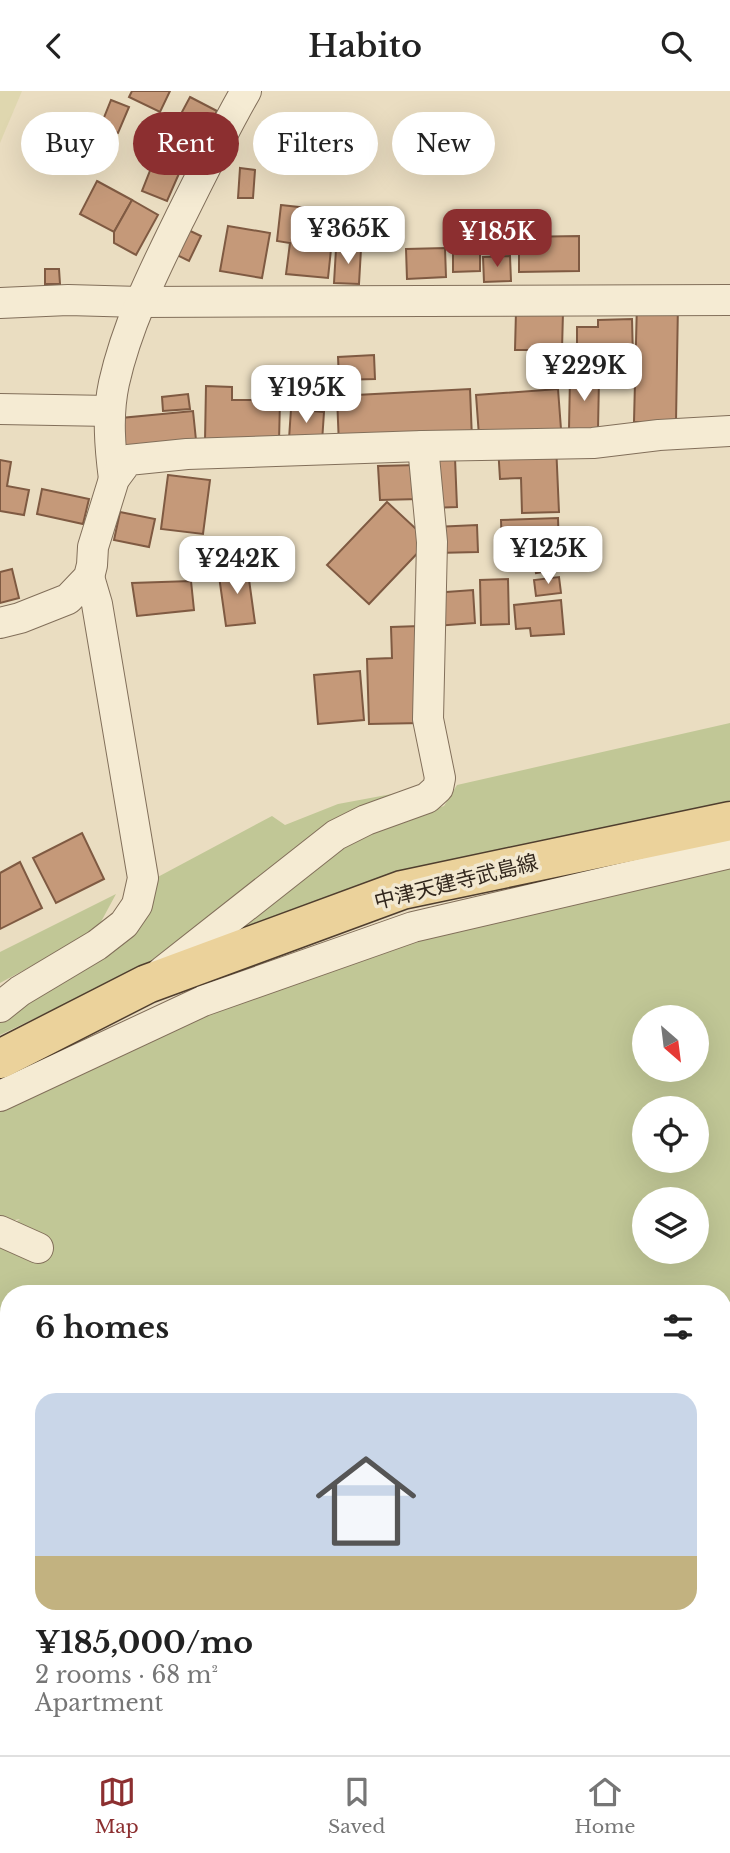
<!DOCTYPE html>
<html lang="en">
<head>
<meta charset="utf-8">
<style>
	body { margin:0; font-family:"Libre Baskerville","Noto Sans JP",serif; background:#f2f2f2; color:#222; height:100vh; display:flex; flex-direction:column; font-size:26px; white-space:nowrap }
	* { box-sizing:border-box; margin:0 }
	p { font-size:23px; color:#767676 }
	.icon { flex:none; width:38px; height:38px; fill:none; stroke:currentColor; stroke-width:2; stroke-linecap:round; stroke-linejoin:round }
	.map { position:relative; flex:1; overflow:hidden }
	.panel { position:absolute; left:0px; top:1194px; width:732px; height:471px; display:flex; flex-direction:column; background:#fff; border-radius:28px 28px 0 0; box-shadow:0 7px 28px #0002 }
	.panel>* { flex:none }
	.top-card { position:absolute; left:21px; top:21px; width:690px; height:63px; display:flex; gap:14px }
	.needle { width:46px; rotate:152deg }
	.buttons { position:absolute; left:632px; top:914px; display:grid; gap:14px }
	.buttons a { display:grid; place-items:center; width:77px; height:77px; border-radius:50%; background:#fff; box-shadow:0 7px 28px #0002; font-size:35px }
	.price { position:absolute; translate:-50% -60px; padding:0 16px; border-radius:14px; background:#fff; color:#222; font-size:23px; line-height:46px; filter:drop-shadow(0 2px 4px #0008) }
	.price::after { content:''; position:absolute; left:50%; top:42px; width:21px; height:16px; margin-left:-10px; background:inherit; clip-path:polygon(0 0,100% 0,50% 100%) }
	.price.selected { background:#8c2f30; color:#fff }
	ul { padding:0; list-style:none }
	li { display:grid; align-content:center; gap:14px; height:371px; padding:0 35px }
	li+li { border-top:2px solid #e0e0e0 }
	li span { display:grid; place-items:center; height:217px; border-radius:21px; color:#555 }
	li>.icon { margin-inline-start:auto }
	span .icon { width:126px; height:126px; fill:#fffc; stroke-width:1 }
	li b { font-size:30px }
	h2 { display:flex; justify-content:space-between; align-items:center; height:84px; padding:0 35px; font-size:30px }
	.tag { padding:0 24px; border-radius:32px; background:#fff; box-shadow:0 7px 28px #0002; font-size:24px; line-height:63px }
	.tag.selected { background:#8c2f30; color:#fff }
	header { display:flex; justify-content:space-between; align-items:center; height:91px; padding:0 35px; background:#fff; font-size:32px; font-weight:600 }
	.menu { display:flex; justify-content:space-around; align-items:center; height:98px; border-top:2px solid #e0e0e0; background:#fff; font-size:19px; color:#767676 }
	.menu a { display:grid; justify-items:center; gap:4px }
	.menu .selected { color:#8c2f30 }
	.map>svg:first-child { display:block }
</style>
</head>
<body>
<header><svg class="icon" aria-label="back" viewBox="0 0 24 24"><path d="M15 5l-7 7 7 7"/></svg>Habito<svg class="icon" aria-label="search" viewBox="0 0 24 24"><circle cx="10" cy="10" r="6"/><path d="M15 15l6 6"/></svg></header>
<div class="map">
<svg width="730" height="1664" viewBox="0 0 730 1664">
	<rect width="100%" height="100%" fill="#eaddc1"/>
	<path fill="#dfd7af" d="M0 0H22L0 52Z"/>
	<g fill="#c1c796" fill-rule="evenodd">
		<path d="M730 632V709L728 710 390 786 224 843 344 747 444 715 457 694Z"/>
		<path d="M408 700 163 866 0 944V929L122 852 151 819 154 788 272 725 285 734 338 713Z"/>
		<path d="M730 773V1227L723 1229V1202H9V1506L0 1510V1141L20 1128 0 1132V1012L208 915 416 840ZM644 926H696V978H644ZM644 1017H696V1069H644ZM644 1108H696V1160H644Z"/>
		<path d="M116 803 96 840 0 892V861Z"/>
	</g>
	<path fill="#a3bcb5" stroke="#6b8982" stroke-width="2" d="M730 1251V1664H0V1520L9 1517V1656H723V1254Z"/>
	<g fill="#c59979" stroke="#7f5a42" stroke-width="2">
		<path d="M132 0H170L160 21 129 6Z"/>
		<path d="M190 6 217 20 201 48 175 34Z"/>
		<path d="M111 9 129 16 118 42 101 34Z"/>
		<path d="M155 67 181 78 167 110 142 100Z"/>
		<path d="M240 77 255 79 253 107H238Z"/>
		<path d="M97 90 132 109 114 141 80 123Z"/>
		<path d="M132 109 158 124 136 164 114 152V141Z"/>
		<path d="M281 114 335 120 328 187 286 183 290 152 277 150Z"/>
		<path d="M228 135 270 142 262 187 220 180Z"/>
		<path d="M184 137 201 145 189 170 171 161Z"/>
		<path d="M579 145V180L519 181V146Z"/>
		<path d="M480 155V180L453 181V156Z"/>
		<path d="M445 157 446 186 407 188 406 158Z"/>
		<path d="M336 158H361L359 193 334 192Z"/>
		<path d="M510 165 511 190 484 191 483 166Z"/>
		<path d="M45 178H59L60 193H45Z"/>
		<path d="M637 211 678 212 676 331H634Z"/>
		<path d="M516 220 563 221 562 259H515Z"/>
		<path d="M632 228 633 268 577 269V236H598V229Z"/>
		<path d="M374 264 375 288 339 289 338 266Z"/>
		<path d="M570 286 599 287 598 339 569 338Z"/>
		<path d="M206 295 232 296V309H280L279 351 205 350Z"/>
		<path d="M470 298 472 348 339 355 337 305Z"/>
		<path d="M558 298 561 338 479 345 476 304Z"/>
		<path d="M188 303 190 318 163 320 162 306Z"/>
		<path d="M291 318 324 321 322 351 289 348Z"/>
		<path d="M193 320 196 349 124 357 121 327Z"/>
		<path d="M556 353 559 421 522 422 521 387 500 388 498 355Z"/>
		<path d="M455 367 457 416 431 417 429 368Z"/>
		<path d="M0 369 11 371 7 395 29 399 24 424 0 420Z"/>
		<path d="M418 374 419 408 380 409 378 375Z"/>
		<path d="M168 384 210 389 203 443 161 438Z"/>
		<path d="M42 398 89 408 83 433 37 423Z"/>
		<path d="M387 411 429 450 369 513 327 474Z"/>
		<path d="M120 421 155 428 149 456 114 449Z"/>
		<path d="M558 427 559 458 539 459V451L514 452 515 460H502L501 429Z"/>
		<path d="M477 434 478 461 436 462 434 436Z"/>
		<path d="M559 463 561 478 536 482 533 466Z"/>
		<path d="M247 474 255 532 226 535 218 478Z"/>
		<path d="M12 478 19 507 0 512V481Z"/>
		<path d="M559 486 561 502 536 505 534 489Z"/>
		<path d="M508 488 509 533 481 534 480 489Z"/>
		<path d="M191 490 194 519 137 525 132 492Z"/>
		<path d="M473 499 475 532 435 535 433 502Z"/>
		<path d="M561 509 564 543 531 545 530 537 516 538 514 514Z"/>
		<path d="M420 535 422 632 369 633 367 568 392 567 391 536Z"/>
		<path d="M360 580 364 629 318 633 314 584Z"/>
		<path d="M82 742 104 788 56 812 33 767Z"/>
		<path d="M20 771 42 817 0 838V782Z"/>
	</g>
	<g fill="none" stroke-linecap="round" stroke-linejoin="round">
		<defs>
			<g id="minor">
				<path d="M0 212 68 209 140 211 730 209"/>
				<path d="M0 318 110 320"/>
				<path d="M114 388C110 357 107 324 114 292 127 234 153 182 179 129 201 85 222 42 246 0"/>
				<path d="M0 532 20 527 68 508 89 486 92 474 93 456 114 388 128 369 187 363 423 355 593 352 659 344 730 340"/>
				<path d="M162 881 336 744 366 729 427 707 438 697 440 687 428 628 432 451 423 355"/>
				<path d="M0 916 20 900 97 854 124 833 137 814 143 787 97 513 89 486"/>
				<path d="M0 1005 203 910 413 836 730 762"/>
				<path d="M0 1140 38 1157"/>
			</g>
			<path id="major" d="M0 968 147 893 402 799 730 730"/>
		</defs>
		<use href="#minor" stroke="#826f5a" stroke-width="32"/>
		<use href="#major" stroke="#4f3e2e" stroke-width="41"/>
		<use href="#minor" stroke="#f5ebd3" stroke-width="30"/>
		<use href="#major" stroke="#ebd29b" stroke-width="38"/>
	</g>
	<g text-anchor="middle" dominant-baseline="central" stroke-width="7" stroke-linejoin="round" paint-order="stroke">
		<g font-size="21" fill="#32271d" stroke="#f2e8d0">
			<text transform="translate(456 791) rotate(-14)">中津天建寺武島線</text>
		</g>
	</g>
</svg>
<div class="buttons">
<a><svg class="needle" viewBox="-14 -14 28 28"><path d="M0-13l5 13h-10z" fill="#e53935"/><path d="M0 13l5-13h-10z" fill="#767676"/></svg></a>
<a><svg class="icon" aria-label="locate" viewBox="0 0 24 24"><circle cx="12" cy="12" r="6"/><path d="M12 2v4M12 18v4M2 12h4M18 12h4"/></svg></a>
<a><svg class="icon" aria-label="layers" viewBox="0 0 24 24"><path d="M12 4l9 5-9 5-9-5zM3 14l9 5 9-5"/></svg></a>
</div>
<b class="price" style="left:348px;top:175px">¥365K</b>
<b class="price selected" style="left:497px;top:178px">¥185K</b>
<b class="price" style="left:584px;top:312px">¥229K</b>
<b class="price" style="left:306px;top:334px">¥195K</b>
<b class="price" style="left:548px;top:495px">¥125K</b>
<b class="price" style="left:237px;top:505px">¥242K</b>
<div class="top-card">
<a class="tag">Buy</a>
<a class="tag selected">Rent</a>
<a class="tag">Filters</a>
<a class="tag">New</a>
</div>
<section class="panel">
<h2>6 homes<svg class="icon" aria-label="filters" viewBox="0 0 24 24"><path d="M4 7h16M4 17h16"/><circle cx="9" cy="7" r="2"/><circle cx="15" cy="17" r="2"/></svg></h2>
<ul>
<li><span style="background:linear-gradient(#c9d6e8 75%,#c2b280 0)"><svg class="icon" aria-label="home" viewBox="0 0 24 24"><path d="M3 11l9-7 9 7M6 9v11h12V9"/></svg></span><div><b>¥185,000/mo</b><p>2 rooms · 68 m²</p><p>Apartment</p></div></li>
</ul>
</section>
</div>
<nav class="menu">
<a class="selected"><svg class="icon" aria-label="map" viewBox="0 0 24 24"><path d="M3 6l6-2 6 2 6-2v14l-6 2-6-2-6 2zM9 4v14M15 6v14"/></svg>Map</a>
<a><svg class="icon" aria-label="saved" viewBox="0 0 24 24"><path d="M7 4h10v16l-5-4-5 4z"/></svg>Saved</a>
<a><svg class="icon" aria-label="home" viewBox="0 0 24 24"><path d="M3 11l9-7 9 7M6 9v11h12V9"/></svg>Home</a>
</nav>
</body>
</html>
